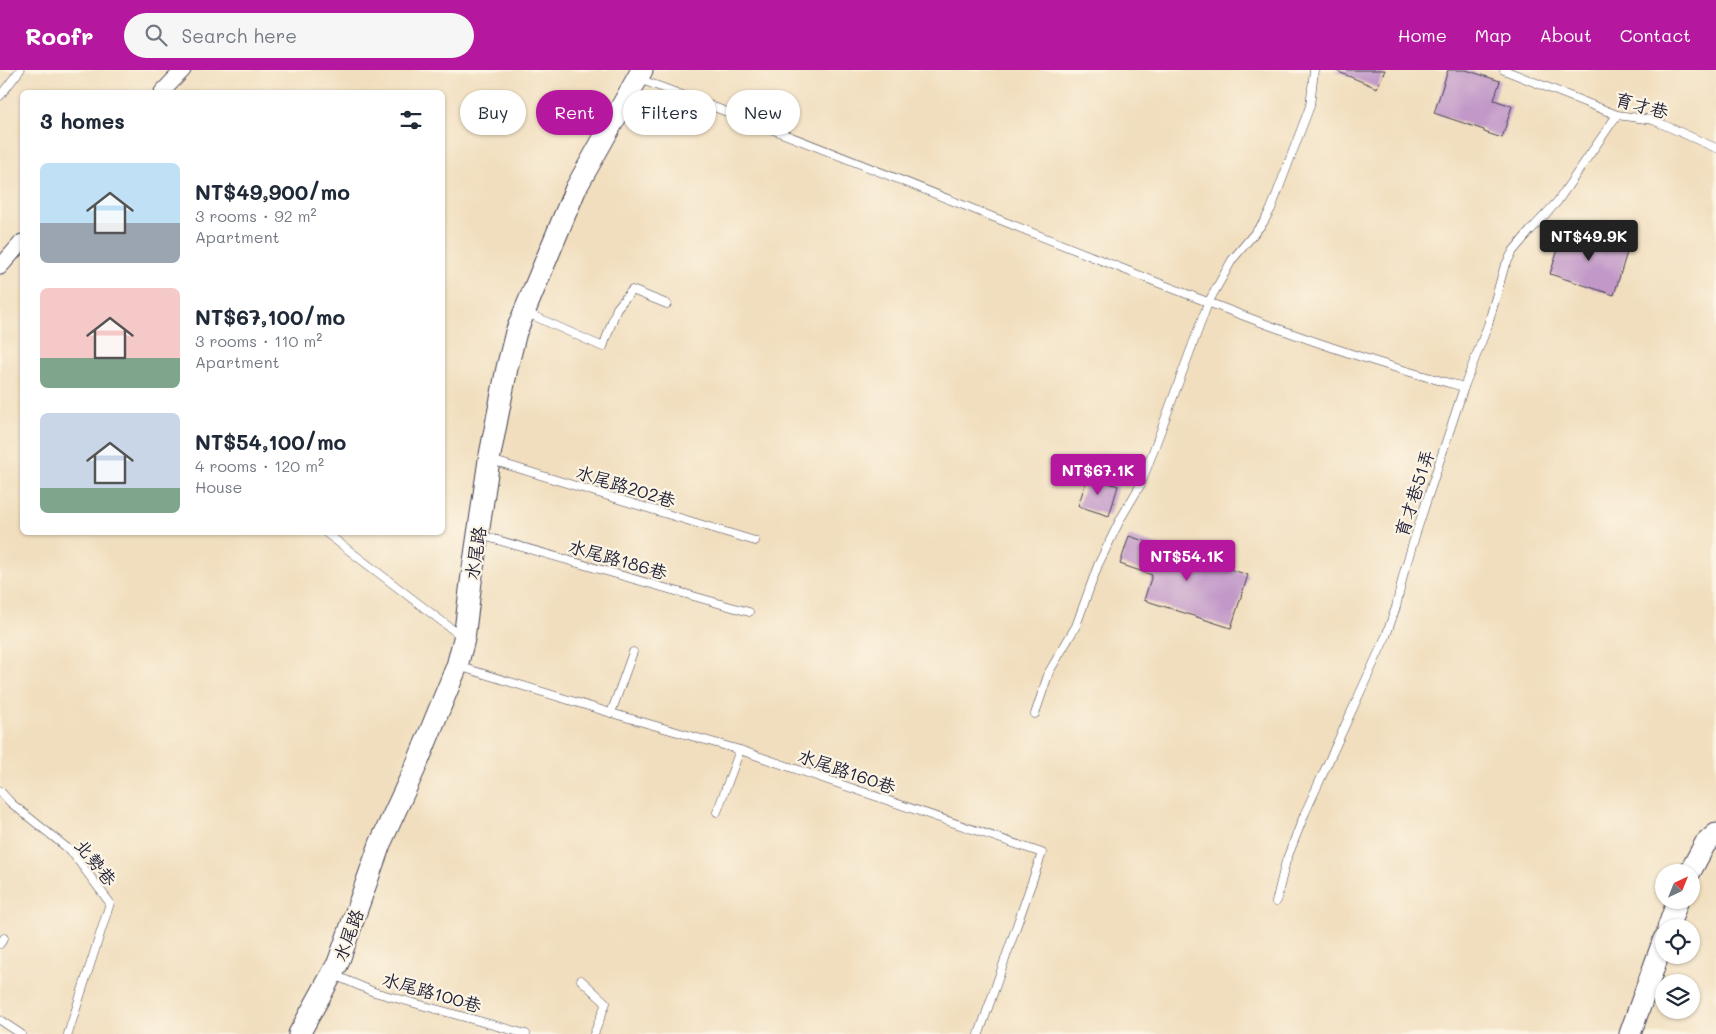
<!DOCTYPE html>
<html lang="en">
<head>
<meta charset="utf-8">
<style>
	body { margin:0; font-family:Mali,"LXGW WenKai TC",sans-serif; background:#f6f6f7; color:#1f2937; height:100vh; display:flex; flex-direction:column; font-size:19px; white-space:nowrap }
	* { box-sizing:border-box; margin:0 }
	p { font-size:16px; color:#747a83 }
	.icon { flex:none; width:28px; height:28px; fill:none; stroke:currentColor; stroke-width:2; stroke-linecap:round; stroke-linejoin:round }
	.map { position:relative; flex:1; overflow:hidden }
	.details { position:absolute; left:20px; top:20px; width:425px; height:445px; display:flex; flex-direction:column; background:#fff; border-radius:8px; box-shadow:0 1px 4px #0004 }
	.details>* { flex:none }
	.guide { position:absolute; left:460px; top:20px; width:475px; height:45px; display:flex; gap:10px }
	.needle { width:32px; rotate:43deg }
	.tools { position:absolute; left:1655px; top:794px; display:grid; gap:10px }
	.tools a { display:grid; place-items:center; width:45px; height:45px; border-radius:50%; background:#fff; box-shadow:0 1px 4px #0004; font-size:25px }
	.price { position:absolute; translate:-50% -42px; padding:0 11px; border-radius:5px; background:#b5179e; color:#fff; font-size:16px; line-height:32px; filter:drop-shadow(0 1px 2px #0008) }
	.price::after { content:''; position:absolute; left:50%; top:30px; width:15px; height:11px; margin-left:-8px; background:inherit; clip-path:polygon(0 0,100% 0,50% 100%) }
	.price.current { background:#222; color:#fff }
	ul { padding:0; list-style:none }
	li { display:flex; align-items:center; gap:15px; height:125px; padding:0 20px }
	li span { display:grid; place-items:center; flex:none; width:140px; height:100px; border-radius:8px; color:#555 }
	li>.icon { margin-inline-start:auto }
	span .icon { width:60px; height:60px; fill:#fffc; stroke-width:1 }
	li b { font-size:21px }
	h2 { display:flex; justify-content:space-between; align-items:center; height:60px; padding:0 20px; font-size:21px }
	.chip { padding:0 18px; border-radius:22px; background:#fff; box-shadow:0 1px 4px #0004; font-size:18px; line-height:45px }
	.chip.current { background:#b5179e; color:#fff }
	header { display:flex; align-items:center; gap:30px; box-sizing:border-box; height:70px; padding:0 25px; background:#b5179e; color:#fff }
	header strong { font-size:24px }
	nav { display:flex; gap:28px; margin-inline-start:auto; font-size:18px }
	.search { width:350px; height:45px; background:#f6f6f7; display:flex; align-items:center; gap:12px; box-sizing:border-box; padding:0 18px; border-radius:28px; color:#747a83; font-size:19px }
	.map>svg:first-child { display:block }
</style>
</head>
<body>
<header>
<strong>Roofr</strong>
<div class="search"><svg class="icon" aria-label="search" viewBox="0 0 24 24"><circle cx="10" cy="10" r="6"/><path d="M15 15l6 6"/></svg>Search here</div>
<nav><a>Home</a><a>Map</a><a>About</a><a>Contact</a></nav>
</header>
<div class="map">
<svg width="1716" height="964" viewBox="0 0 1716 964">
	<rect width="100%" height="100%" fill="#fcf5e5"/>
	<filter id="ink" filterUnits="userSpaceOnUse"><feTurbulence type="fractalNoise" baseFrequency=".02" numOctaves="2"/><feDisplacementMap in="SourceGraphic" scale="10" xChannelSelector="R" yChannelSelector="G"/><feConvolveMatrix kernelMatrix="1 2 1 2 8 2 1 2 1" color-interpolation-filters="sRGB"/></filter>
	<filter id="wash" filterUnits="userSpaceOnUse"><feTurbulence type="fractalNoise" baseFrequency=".0096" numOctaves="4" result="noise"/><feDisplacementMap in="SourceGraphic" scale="20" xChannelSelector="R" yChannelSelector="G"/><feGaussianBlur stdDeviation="1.12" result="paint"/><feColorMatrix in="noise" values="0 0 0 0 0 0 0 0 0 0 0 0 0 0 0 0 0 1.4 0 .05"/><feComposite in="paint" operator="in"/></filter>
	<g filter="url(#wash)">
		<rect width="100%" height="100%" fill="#f1debe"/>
		<g id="blocks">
			<g fill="#c198c8">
				<path d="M1334 0H1385L1377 18Z"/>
				<path d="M1448 0H1466L1500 11 1494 30 1512 36 1502 68 1484 62V60L1434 43Z"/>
				<path d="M1565 158 1628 179 1614 225 1550 204Z"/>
				<path d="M1088 406 1118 416 1109 446 1078 436Z"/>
				<path d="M1129 466 1248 505 1231 558 1144 530 1152 505 1120 494Z"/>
			</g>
		</g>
	</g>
	<g filter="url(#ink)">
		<use href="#blocks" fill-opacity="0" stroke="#413e4f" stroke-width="1"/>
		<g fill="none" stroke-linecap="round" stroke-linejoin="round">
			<defs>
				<g id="lane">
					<path d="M1504 0 1617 45 1653 50 1716 78"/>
					<path d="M639 9C790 64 939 126 1088 185 1211 234 1335 284 1464 317"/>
					<path d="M0 26 20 0"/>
					<path d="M525 242 603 277 617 238 632 220 667 234"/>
					<path d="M491 390 755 471"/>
					<path d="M325 462 461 566"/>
					<path d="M480 465 749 542"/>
					<path d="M458 596 611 643 740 680 1042 783 979 964"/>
					<path d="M611 643 633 582"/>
					<path d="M1035 644 1049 602 1076 556 1098 495 1121 448 1141 414 1208 233 1232 190 1263 153 1271 139 1310 36 1314 0"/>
					<path d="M0 721 11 733 71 781 110 833 68 964"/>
					<path d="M717 742 740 680"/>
					<path d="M1276 832 1286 791 1305 743 1386 566 1396 537 1404 502 1417 460 1464 317 1488 255 1504 198 1513 181 1530 161 1557 132 1617 45"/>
					<path d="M0 874 4 868"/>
					<path d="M334 905 374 922 526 964"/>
					<path d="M581 910 606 933 594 964"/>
					<path d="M0 950 21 964"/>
				</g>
				<g id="street">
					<path d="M162 22 183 0"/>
					<path d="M0 197 22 172"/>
				</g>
				<g id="secondary">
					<path d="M1690 802 1705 774 1716 764"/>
					<path d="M1668 858 1678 830"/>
					<path d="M299 964 338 893 380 774 416 696 457 596 464 569 471 512 489 390 507 298 516 262 576 118 642 0"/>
					<path d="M1630 964 1664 869"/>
				</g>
			</defs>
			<use href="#lane" stroke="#413e4f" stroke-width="9"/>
			<use href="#street" stroke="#413e4f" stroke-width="17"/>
			<use href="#secondary" stroke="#413e4f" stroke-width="23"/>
			<use href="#lane" stroke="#fff" stroke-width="8"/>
			<use href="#street" stroke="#fff" stroke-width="15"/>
			<use href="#secondary" stroke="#fff" stroke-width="21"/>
		</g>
	</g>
	<g text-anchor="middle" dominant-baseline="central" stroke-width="4.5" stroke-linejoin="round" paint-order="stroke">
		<g font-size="18" fill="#22223b" stroke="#fcf5e5">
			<text transform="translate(1642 35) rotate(15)">育才巷</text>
			<text transform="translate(626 416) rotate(17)">水尾路202巷</text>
			<text transform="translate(1414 423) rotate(-72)">育才巷51弄</text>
			<text transform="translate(475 483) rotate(-81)">水尾路</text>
			<text transform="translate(618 489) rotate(16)">水尾路186巷</text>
			<text transform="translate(847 701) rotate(19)">水尾路160巷</text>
			<text transform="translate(96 792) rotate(51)">北勢巷</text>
			<text transform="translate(348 865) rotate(-70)">水尾路</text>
			<text transform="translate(432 922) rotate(16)">水尾路100巷</text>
		</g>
	</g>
</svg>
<div class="tools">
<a><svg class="needle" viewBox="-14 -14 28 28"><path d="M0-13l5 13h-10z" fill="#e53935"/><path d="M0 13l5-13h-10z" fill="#747a83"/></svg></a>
<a><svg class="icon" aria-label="locate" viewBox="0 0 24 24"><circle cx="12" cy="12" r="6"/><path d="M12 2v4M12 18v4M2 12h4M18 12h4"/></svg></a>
<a><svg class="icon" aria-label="layers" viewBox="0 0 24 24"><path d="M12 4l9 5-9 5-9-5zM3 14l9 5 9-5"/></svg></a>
</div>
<b class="price current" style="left:1589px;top:192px">NT$49.9K</b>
<b class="price" style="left:1098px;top:426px">NT$67.1K</b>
<b class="price" style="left:1187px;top:512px">NT$54.1K</b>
<div class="guide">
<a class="chip">Buy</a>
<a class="chip current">Rent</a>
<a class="chip">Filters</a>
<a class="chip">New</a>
</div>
<section class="details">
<h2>3 homes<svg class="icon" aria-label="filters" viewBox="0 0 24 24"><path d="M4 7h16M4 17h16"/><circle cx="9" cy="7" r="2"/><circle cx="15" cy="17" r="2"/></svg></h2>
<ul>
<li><span style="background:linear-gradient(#bfe0f5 60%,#9aa5b1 0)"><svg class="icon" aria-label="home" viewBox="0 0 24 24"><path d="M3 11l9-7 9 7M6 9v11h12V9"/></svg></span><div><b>NT$49,900/mo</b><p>3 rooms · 92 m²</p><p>Apartment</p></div></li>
<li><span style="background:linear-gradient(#f6c9c9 70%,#7fa58c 0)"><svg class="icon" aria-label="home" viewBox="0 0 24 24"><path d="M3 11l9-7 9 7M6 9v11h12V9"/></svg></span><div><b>NT$67,100/mo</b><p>3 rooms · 110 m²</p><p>Apartment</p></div></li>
<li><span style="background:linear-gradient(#c9d6e8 75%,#7fa58c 0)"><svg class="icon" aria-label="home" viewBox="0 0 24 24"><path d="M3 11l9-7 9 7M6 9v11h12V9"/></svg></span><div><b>NT$54,100/mo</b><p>4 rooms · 120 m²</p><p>House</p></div></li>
</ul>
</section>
</div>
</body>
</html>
